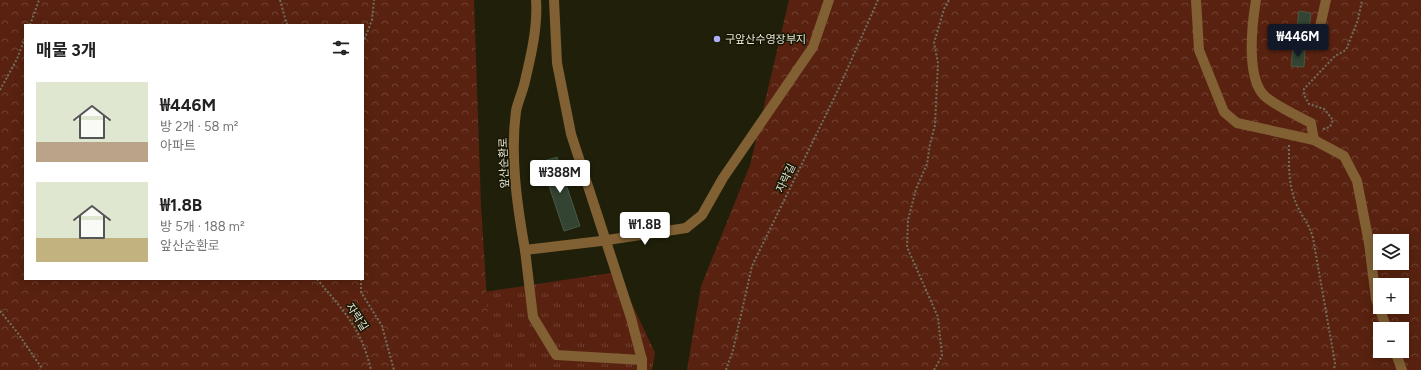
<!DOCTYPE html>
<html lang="ko">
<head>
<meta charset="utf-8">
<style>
	body { margin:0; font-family:Figtree,"Noto Sans KR",sans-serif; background:#f6f6f6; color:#222; height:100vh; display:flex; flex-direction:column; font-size:15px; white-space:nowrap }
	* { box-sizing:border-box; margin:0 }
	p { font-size:13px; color:#767676 }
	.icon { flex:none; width:22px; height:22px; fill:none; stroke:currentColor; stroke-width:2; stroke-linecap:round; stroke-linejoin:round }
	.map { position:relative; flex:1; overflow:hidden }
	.side { position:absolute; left:24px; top:24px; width:340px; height:256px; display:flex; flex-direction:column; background:#fff; border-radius:0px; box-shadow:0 2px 10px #0003 }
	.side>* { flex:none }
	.controls { position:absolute; left:1373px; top:234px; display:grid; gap:8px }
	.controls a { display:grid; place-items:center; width:36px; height:36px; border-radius:0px; background:#fff; box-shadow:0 2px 10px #0003; font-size:20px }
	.price { position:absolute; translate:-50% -34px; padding:0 9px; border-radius:4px; background:#fff; color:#222; font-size:13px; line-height:26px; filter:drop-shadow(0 1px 2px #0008) }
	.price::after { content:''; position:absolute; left:50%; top:24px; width:12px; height:9px; margin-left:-6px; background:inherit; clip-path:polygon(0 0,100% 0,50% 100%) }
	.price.active { background:#111827; color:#fff }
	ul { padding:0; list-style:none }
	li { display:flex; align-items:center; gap:12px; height:100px; padding:0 12px }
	li span { display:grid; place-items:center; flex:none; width:112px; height:80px; border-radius:0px; color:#555 }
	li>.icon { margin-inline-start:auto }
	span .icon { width:48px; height:48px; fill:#fffc; stroke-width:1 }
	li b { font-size:17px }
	h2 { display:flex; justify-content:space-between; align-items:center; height:48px; padding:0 12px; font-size:17px }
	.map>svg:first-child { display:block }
</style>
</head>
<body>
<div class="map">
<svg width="1421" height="370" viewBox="0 0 1421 370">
	<defs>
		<pattern id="grass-tufts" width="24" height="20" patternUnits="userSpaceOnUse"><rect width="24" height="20" fill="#592210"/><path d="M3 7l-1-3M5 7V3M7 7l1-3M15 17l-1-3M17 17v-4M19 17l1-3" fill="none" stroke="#714232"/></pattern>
		<pattern id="forest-crowns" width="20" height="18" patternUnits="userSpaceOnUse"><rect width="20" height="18" fill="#592210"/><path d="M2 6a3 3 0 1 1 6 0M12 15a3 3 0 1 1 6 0" fill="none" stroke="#714232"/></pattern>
	</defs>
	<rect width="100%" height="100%" fill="#20200a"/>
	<path fill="url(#grass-tufts)" d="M617 272 655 353 652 370H472L471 294Z"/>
	<g fill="url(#forest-crowns)" fill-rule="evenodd">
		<path d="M0 0H474L481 205 491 365 484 370H0ZM25 25H363V279H25Z"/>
		<path d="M789 0H1421V370H687L701 286 750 165ZM1380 241H1402V263H1380ZM1380 285H1402V307H1380ZM1380 329H1402V351H1380Z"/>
	</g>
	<g fill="#334432" stroke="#475845">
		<path d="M1299 11 1311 13 1309 30 1297 28Z"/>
		<path d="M1296 31 1308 32 1307 49 1294 47Z"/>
		<path d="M1293 49 1305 50 1304 67 1291 66Z"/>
		<path d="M557 157 580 226 564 231 541 162Z"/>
	</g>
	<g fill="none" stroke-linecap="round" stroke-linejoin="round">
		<g stroke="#6f705d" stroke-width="2" stroke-dasharray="2 2" stroke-linecap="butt">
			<path d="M280 0 287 25"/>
			<path d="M30 25 39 0"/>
			<path d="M363 43 372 20 374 0"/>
			<path d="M0 90 17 59 25 38"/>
			<path d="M1323 129 1330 127 1333 120 1324 109 1309 104 1304 95V89L1335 56 1346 50 1358 20 1362 0"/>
			<path d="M1289 145C1289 165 1288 184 1296 203 1301 216 1309 223 1313 238L1335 363 1334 370"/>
			<path d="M317 279C344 312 361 327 371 370"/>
			<path d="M361 279V292L382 326 394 370"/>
			<path d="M0 311 17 332 41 367 40 370"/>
			<path d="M726 370 733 350 752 266 838 90 878 0"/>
			<path d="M934 370 942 356 938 317 907 247 908 220 916 189 927 164 930 144 935 125 938 63 934 43 944 9 949 0"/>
		</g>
		<g stroke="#816034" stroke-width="10">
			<path d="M536 0C538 26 531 56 525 81 523 91 518 101 516 111 510 156 517 205 525 250L601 241"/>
			<path d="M554 0 557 63 571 134 631 318 642 360"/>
			<path d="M1196 0 1199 50 1224 112 1237 123 1314 140 1344 156 1357 181 1369 243 1376 299 1387 329"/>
			<path d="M1256 0C1252 24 1245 82 1267 98 1280 108 1296 115 1311 123L1314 140"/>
			<path d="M1316 44 1326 0"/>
			<path d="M686 228 702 215 723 178 813 47 829 0"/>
			<path d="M525 250 533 317 556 355 642 360V370"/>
			<path d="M1395 351 1402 370"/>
		</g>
		<path stroke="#816034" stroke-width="10" d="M601 241 686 228"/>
	</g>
	<circle fill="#adaffb" stroke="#171603" stroke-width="1.5" cx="717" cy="39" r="4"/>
	<g text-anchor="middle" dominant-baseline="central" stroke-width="3" stroke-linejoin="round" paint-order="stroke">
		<g font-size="11" fill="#e6e7d9" stroke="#171603" text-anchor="start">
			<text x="725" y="39">구앞산수영장부지</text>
		</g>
		<g font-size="11" fill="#e6e7d9" stroke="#171603">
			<text transform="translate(504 163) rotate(-92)">앞산순환로</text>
			<text transform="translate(786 178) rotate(-64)">자락길</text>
			<text transform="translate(357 317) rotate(57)">자락길</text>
		</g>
	</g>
</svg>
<div class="controls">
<a><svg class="icon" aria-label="layers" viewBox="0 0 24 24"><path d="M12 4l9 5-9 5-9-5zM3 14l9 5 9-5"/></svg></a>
<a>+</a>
<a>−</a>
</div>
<b class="price active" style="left:1298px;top:58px">₩446M</b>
<b class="price" style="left:560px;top:194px">₩388M</b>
<b class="price" style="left:645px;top:246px">₩1.8B</b>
<section class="side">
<h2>매물 3개<svg class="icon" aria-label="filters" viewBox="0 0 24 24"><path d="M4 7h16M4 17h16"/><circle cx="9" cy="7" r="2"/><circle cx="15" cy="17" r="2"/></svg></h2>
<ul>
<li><span style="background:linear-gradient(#dfe7d0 75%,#b9a48a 0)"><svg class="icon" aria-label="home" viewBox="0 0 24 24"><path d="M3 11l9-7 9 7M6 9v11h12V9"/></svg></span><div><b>₩446M</b><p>방 2개 · 58 m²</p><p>아파트</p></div></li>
<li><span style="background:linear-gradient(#dfe7d0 70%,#c2b280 0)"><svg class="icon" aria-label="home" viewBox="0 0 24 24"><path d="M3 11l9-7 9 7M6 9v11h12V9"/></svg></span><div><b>₩1.8B</b><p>방 5개 · 188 m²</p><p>앞산순환로</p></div></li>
</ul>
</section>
</div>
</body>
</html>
